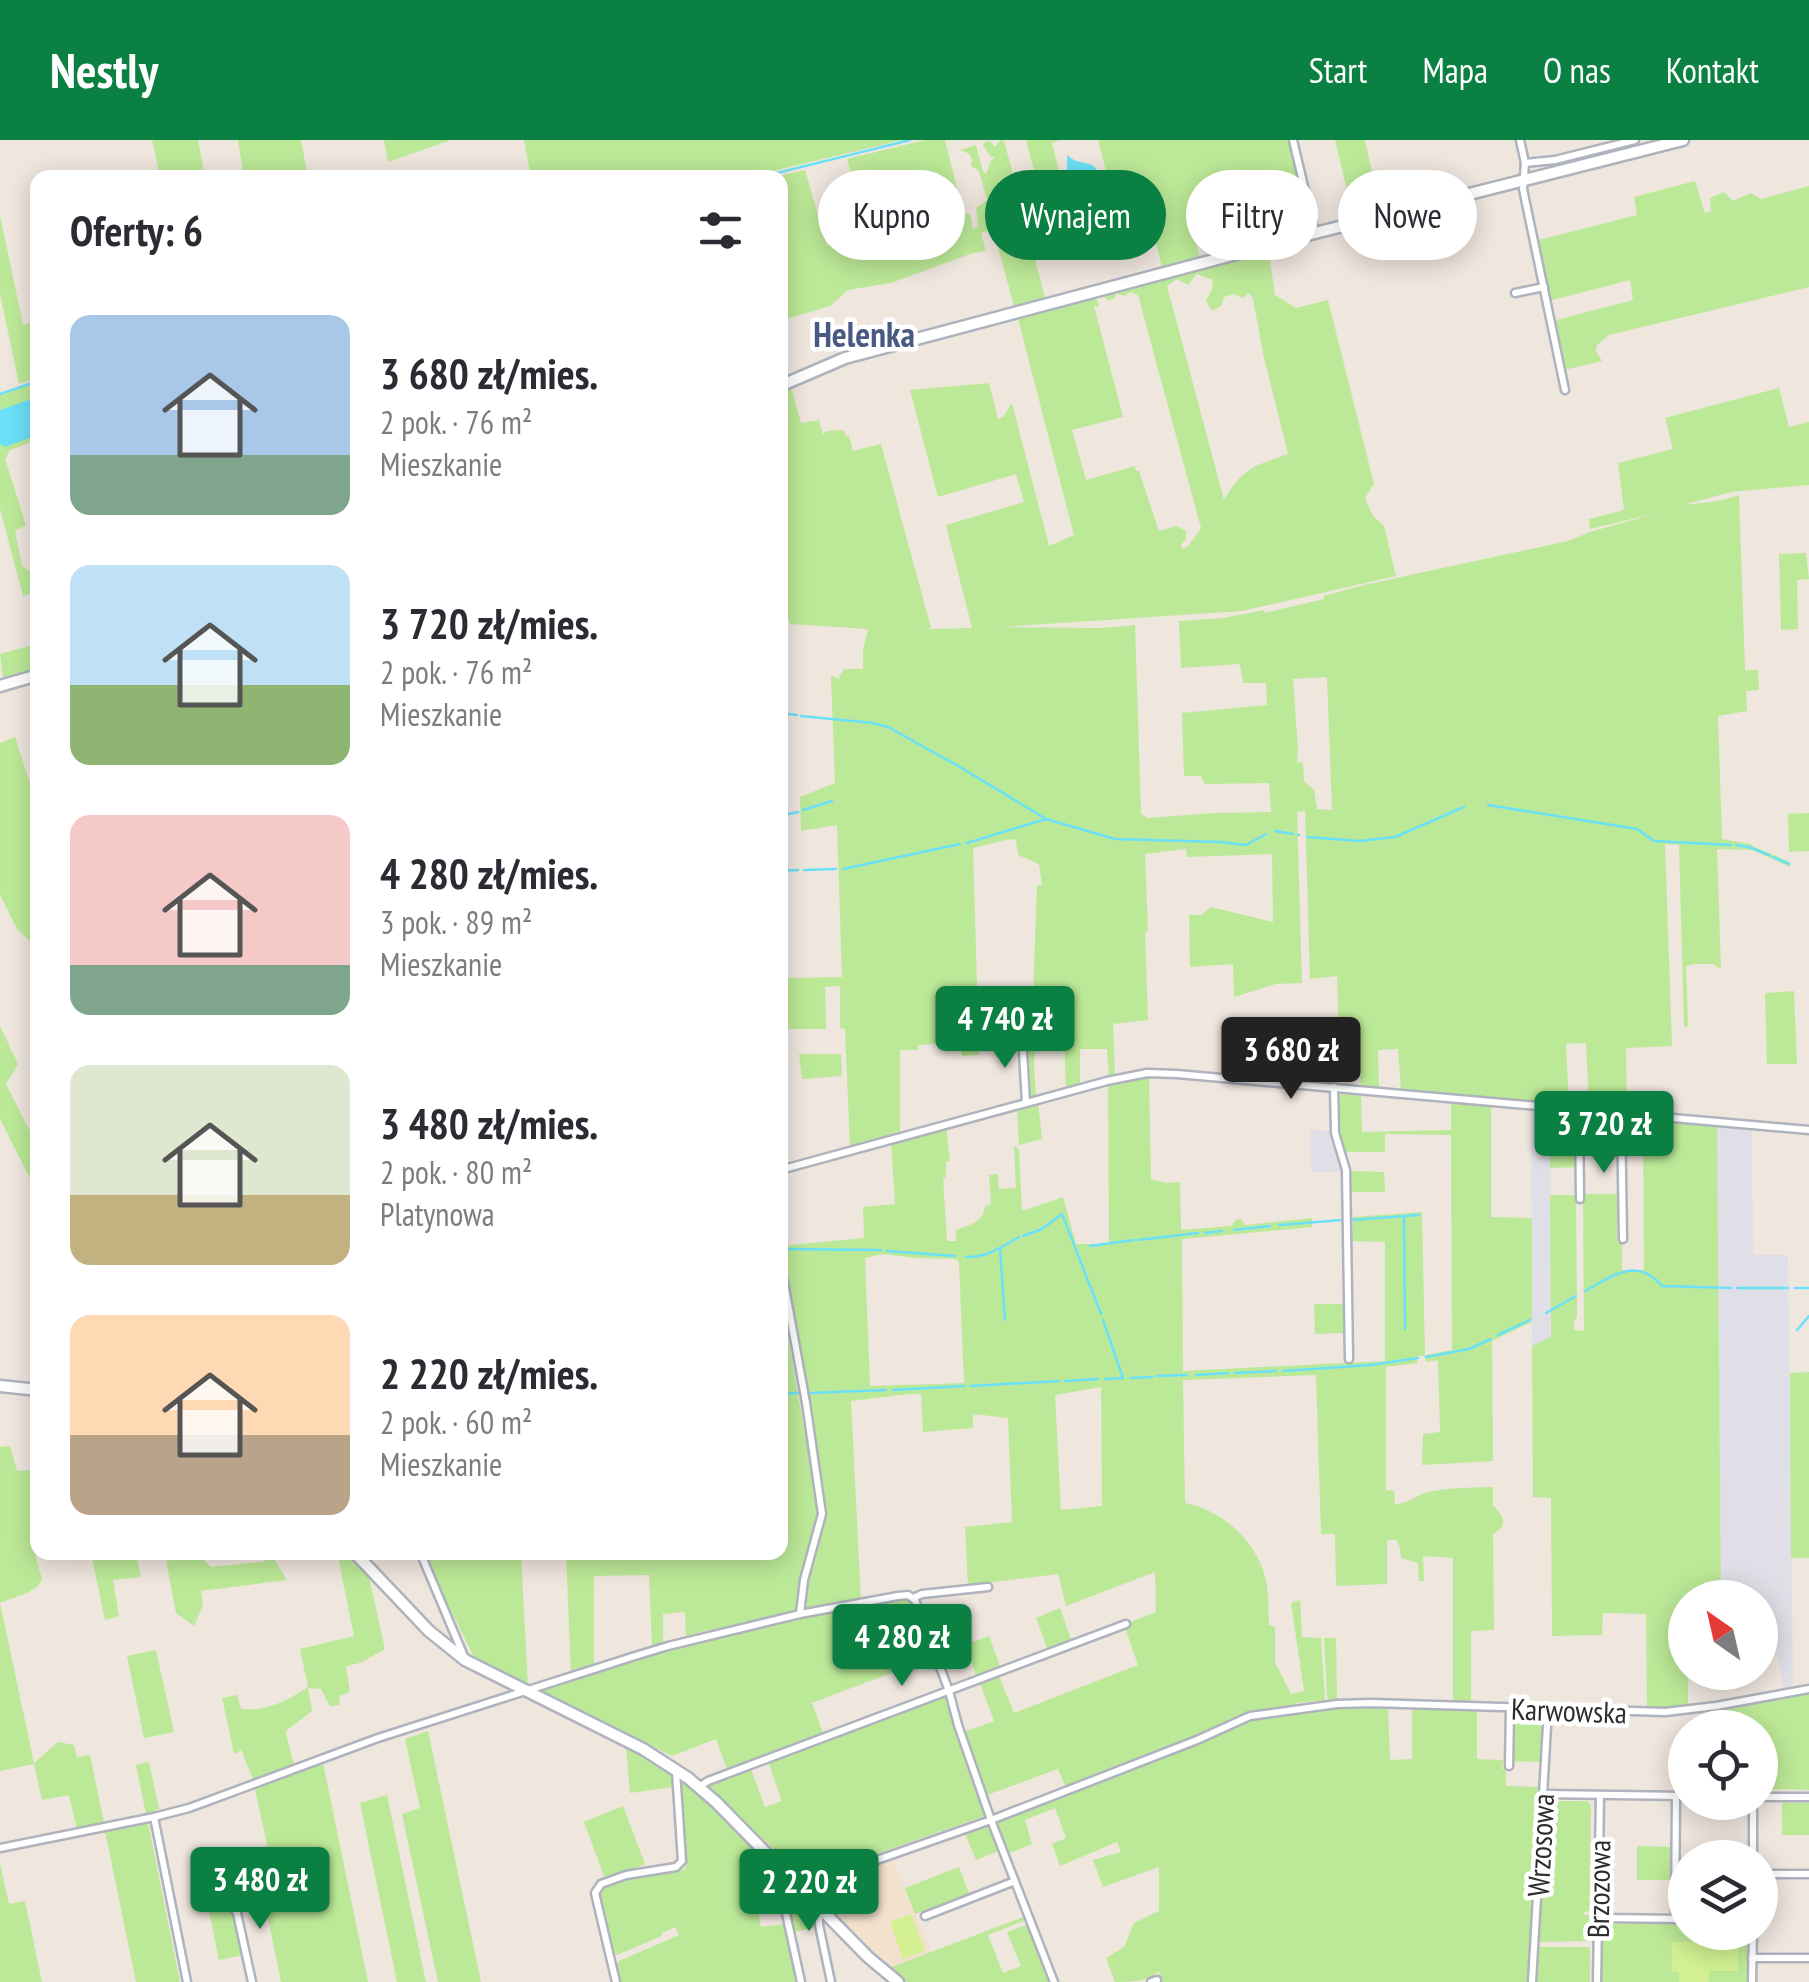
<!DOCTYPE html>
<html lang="pl">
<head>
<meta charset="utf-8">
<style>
	body { margin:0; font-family:"PT Sans Narrow",sans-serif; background:#f2f2f3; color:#2b2b33; height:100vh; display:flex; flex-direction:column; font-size:38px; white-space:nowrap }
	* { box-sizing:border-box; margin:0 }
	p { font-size:32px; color:#7c7c81 }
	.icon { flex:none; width:55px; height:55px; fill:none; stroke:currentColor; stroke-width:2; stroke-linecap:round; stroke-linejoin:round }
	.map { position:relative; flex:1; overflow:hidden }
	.panel { position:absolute; left:30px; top:30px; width:758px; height:1390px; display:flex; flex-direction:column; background:#fff; border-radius:20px; box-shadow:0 5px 25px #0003 }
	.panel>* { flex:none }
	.banner { position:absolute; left:818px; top:30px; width:840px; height:90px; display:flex; gap:20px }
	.needle { width:65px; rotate:326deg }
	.controls { position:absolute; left:1668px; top:1440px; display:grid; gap:20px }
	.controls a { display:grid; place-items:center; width:110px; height:110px; border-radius:50%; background:#fff; box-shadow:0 5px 25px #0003; font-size:50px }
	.price { position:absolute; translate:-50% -85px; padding:0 22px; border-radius:10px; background:#0b8043; color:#fff; font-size:32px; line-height:65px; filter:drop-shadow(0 2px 5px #0008) }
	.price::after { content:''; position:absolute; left:50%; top:60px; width:30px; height:22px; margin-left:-15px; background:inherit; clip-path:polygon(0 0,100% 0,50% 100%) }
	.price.on { background:#222; color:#fff }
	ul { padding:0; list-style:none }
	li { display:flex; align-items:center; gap:30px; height:250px; padding:0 40px }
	li span { display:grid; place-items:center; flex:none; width:280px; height:200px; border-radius:20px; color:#555 }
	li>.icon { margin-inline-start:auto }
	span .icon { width:120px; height:120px; fill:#fffc; stroke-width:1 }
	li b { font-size:42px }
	h2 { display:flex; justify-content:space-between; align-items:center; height:120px; padding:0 40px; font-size:42px }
	.chip { padding:0 35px; border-radius:45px; background:#fff; box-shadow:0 5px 25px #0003; font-size:35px; line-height:90px }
	.chip.on { background:#0b8043; color:#fff }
	header { display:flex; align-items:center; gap:60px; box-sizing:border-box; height:140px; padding:0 50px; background:#0b8043; color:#fff }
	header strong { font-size:48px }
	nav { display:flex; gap:55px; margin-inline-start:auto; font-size:35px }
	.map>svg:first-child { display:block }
</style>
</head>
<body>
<header>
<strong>Nestly</strong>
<nav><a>Start</a><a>Mapa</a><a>O nas</a><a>Kontakt</a></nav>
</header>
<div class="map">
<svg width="1809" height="1842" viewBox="0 0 1809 1842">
	<rect width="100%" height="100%" fill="#efe6de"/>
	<g fill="#e0dfe7">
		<path d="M1531 969 1550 971 1551 1358 1533 1357Z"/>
		<path d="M1717 986 1752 989 1753 1115H1788L1793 1547 1782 1549 1778 1514 1760 1516V1458L1721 1457Z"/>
		<path d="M1310 990 1330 991 1343 1032H1311Z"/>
	</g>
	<path fill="#f2e2cd" d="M892 1717 931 1812 889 1828 810 1747Z"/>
	<g fill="#bce997" fill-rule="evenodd">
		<path d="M152 0H198L205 37H160Z"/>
		<path d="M238 0H301L308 37H244Z"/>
		<path d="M384 0H451L388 22Z"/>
		<path d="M524 0H902L749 37 531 38Z"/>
		<path d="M925 0H945L963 73 970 74 973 89 978 87 976 68 987 60 979 31 971 26 972 21 970 14 960 10 976 5 983 32 986 34 991 21 995 17 990 16 983 5 985 2 990 1 995 7 1001 0 1004 1 1015 42 1013 53 1020 61 1045 158 1014 166 993 89 981 93 986 111 973 113 891 143 848 150 830 166 780 181V38L774 37 805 30 827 106 867 89 847 19Z"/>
		<path d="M1026 0H1060L1052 3 1073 87 1053 101Z"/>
		<path d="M1098 0H1290L1313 90 1237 109 1224 62 1187 70 1200 118 1162 128 1143 48 1113 58Z"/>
		<path d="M1335 0H1365L1381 72 1354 79Z"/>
		<path d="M1695 41 1705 73 1711 71 1710 58 1724 52 1733 61 1751 53 1761 59 1809 46V147L1609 195 1597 205 1596 211 1602 221 1564 230 1553 181 1633 160 1630 140 1549 161 1535 101 1637 75 1634 57Z"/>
		<path d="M0 75 23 185 37 180V238L19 244 0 154Z"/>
		<path d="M1276 106 1270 120 1275 155 1296 168 1328 160 1374 344 1365 358 1373 376 1384 386 1396 436 1242 471 1002 487 1101 488 1135 485 1141 674 1148 678 1213 673 1271 672 1269 643 1205 644 1201 636H1184L1182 573 1267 565 1266 543H1243L1240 524 1181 528 1179 481 1223 478 1264 470 1265 473 1324 459V456L1364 445 1568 401 1590 392 1657 373 1590 389 1589 379 1624 370 1618 323 1673 309 1665 278 1779 248 1789 287 1809 282V345L1731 352 1683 365C1702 363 1720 362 1739 355L1745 530H1758L1759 550 1746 551 1747 571 1718 576 1722 699 1751 704 1752 706 1790 722V727L1752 710 1717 709 1721 829 1713 824H1695L1686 826 1688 887H1684L1679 705 1665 704 1672 906 1626 908 1627 971 1589 966 1586 903 1566 904 1569 966 1401 950 1398 909 1378 910 1379 949 1361 948 1359 900 1339 901 1337 836 1310 839 1305 671 1297 672 1302 843 1276 844 1234 857 1233 824 1190 827 1189 775H1201L1211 767 1273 782 1272 714 1187 717 1186 709 1145 714 1148 791 1145 792 1148 880 1113 884 1115 937 1109 938 1107 909H1080V945L1066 949 1064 902H1058V881L1037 884 1034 924 1036 957 1030 958 1028 885 1032 884 1037 746 1042 745 1039 724 1018 715 1016 700 1011 699 973 708 979 915 962 916 961 903 918 905V910H900V994L850 1008 845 889 840 888V846L825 847 826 889H788L786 838 842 837 837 685 801 691 800 657 835 643 831 535 838 539 844 529H863V509L868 489 790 484 780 448V253L791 247 801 283 819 280 823 294 827 291 843 290 846 296H849L853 311 881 304 931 488 924 489 972 488 946 385 1024 362 1016 334 938 357 910 250 989 243 998 279 1003 277 1012 263 1049 406 1074 395 1017 175 1091 155 1097 160 1099 167 1094 166 1123 277 1072 290 1086 340 1135 326 1136 331H1139L1159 391 1176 386 1186 391V399L1181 405 1183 409 1189 405 1201 388 1138 155 1130 152 1125 156 1116 153 1114 159 1108 160 1100 154ZM1197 134 1213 140 1212 149 1206 161 1212 171 1221 166 1224 157 1234 154 1243 158 1249 153 1253 159 1264 218 1288 314C1255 326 1243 327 1224 360L1167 146 1177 139 1188 145ZM1327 537 1332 670H1331L1317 669 1314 650 1304 641 1303 623 1297 622 1298 610 1293 539Z"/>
		<path d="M37 242V300L10 310 5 319 26 385 15 391 22 426 37 436C37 449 35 453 23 456L0 369V255Z"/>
		<path d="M1806 413 1809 439 1797 440 1798 489 1781 490 1779 414Z"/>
		<path d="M37 504V528L3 538 0 514Z"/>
		<path d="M15 597 37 665V808L17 789 0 755V603Z"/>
		<path d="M1809 673V711L1789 712 1788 674Z"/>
		<path d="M1794 851 1797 924H1767L1765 853Z"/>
		<path d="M0 886 18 924 6 944 37 1005V1053L0 979Z"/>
		<path d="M799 914H841L842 936 802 939Z"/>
		<path d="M1149 935 1151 1039 1165 1043 1180 1042 1181 1090 1231 1086 1236 1080 1241 1079 1245 1085 1312 1078V1087L1182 1099 1183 1231 1385 1221V1102L1352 1101 1353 1077 1422 1072 1425 1215 1452 1210 1451 995 1385 994V1012H1345L1339 991 1337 958 1342 954 1361 956 1362 992 1451 990V962L1491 966V1077L1532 1078V1182L1492 1201 1493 1321 1422 1325 1423 1294 1440 1292 1438 1220 1426 1222 1425 1216H1418L1417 1223 1386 1227V1350L1394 1351 1395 1364C1408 1364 1413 1357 1425 1353 1447 1347 1470 1348 1493 1347V1365C1504 1377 1509 1385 1493 1394L1494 1490 1471 1491V1564L1453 1563V1418L1423 1416 1424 1441H1419L1418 1423 1401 1418 1400 1407 1396 1400H1387V1444L1336 1446 1335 1394H1321L1316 1235 1183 1240 1185 1363C1222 1370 1255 1400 1265 1436 1269 1452 1268 1470 1269 1485L1275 1487V1522L1291 1554 1304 1551 1291 1463 1300 1460 1302 1497 1321 1498 1325 1560 1296 1563 1297 1572 1338 1567H1388L1390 1620 1412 1619V1567L1477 1570V1619L1503 1620 1502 1629H1506V1646L1541 1647 1527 1842H1160L1159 1831C1147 1842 1131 1842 1115 1842L1106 1818 1124 1807 1134 1783 1159 1771V1727L1103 1747 1093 1720 1121 1712 1117 1702 1060 1726 1052 1704 1066 1698 1055 1668 1025 1680 1032 1704 1010 1713 996 1681 1157 1616 1066 1648 1058 1629 987 1655 962 1593 994 1581 980 1543 999 1536 1014 1573 1138 1525 1125 1488 1128 1483 1156 1472 1155 1432 1066 1466 1058 1434 968 1445 965 1387 1012 1382 1008 1278 973 1274V1288L923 1292 921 1254H908L851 1261 861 1462 809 1472 806 1468 808 1445 827 1376 810 1256 783 1107 780 1106 864 1098 863 1067 895 1064 891 1002 946 986 950 1021 946 1022V1037L943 1038 947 1101H956V1090C969 1085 984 1082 985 1066L991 1064 989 1035 998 1034 999 1049 1016 1048 1014 1006 1019 1009 1022 1071 1063 1057 1076 1104H1109L1108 943ZM883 1114 916 1118 956 1119 959 1122 964 1243 870 1246 865 1118ZM1101 1247 1102 1366 1061 1370 1055 1255Z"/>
		<path d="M1038 962 1042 999 1019 1005 1017 967Z"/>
		<path d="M1550 971 1571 972 1576 977V1027L1550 1028Z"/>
		<path d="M1643 979 1717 986 1721 1457 1685 1458V1532L1688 1533V1567L1647 1569 1646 1474 1603 1473 1602 1495 1552 1496 1551 1358 1533 1357 1532 1206 1551 1197 1550 1055H1576L1577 1177 1574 1181V1190L1584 1191 1583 1054H1617V1102L1622 1103V1130H1644Z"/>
		<path d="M1351 1031 1384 1032 1385 1052H1351Z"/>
		<path d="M780 1151 819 1375 799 1444 798 1468 792 1473 736 1487 703 1491 686 1497 685 1472 663 1474V1503L652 1505 649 1435 594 1436V1527L571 1535 566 1413 780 1412Z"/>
		<path d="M1314 1164H1343V1193L1315 1194Z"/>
		<path d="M1809 1232V1418H1791L1790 1233Z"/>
		<path d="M10 1306 17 1331 30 1330 37 1366 38 1412 48 1413 35 1415 42 1439 37 1447 27 1453 0 1463 34 1623 58 1602 74 1605 77 1617 90 1615 104 1683 77 1689 69 1655 42 1660 34 1624 0 1631V1307Z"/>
		<path d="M91 1413H136L141 1437 113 1440 119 1476 105 1480Z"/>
		<path d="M337 1413H348L367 1428 385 1509 360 1523 346 1526 350 1552 339 1556 340 1565 330 1566 321 1549 308 1548 312 1571 287 1590 286 1594 294 1625 254 1641 241 1610 234 1614 222 1558 237 1555 241 1569C268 1571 285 1562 308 1547L300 1509 354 1496Z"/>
		<path d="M422 1413H521L528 1547 474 1517Z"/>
		<path d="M199 1415 211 1427 262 1422 273 1417 287 1440 201 1451 203 1465 194 1486 176 1473 166 1421Z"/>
		<path d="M902 1457 912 1462 933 1517 812 1563 823 1593 727 1629 716 1599 672 1616 539 1552 546 1547 651 1514 752 1488Z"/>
		<path d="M1060 1468 1071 1499 1047 1508 1036 1478Z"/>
		<path d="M989 1496 1000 1526 976 1535 965 1505Z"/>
		<path d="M1324 1498H1336L1337 1559 1328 1560 1327 1555Z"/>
		<path d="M156 1510 174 1592 144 1598 127 1516Z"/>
		<path d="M1809 1551V1650L1760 1649V1588L1713 1587 1711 1570Z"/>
		<path d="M945 1556 987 1675 805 1739 710 1648V1644L751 1629 765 1667 782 1661 768 1622Z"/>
		<path d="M1518 1573 1545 1574 1542 1622 1513 1621 1514 1577Z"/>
		<path d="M428 1591 481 1842H438L402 1674 420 1668 405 1599Z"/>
		<path d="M626 1608C646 1617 672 1622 674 1647L630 1653Z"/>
		<path d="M149 1622 159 1669 146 1674 136 1625Z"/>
		<path d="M323 1623 368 1842H281L256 1718 269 1714 255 1649Z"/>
		<path d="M677 1635C704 1661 769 1713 776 1747L754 1752 761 1787 784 1784 797 1842H619L615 1827 619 1821 679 1795 675 1787 662 1793V1796L617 1815 612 1811 599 1753C612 1734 663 1733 686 1729Z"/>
		<path d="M387 1655 426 1842H397L360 1663Z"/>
		<path d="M1553 1661H1587L1591 1665 1590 1771 1584 1772V1775H1590V1801L1539 1802 1548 1665Z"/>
		<rect x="1782" y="1663" width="27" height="32"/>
		<path d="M623 1666 645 1724 606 1741 584 1682Z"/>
		<path d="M148 1683 180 1842H136L105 1691Z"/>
		<path d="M989 1685 999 1711 976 1720 965 1694Z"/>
		<path d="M1637 1706 1671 1707V1740H1637Z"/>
		<path d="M227 1715 238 1768 232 1770 235 1773 244 1815 219 1820 199 1723Z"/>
		<path d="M0 1723 9 1764 25 1761 42 1842H0Z"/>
		<path d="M959 1727 970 1756 915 1774 905 1748Z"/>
		<path d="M788 1745 813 1770 817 1787 795 1792 785 1747Z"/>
		<path d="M1023 1777 1024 1781 988 1795 1003 1833 1021 1826 1007 1792 1026 1785 1050 1842H907L889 1828Z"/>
		<path d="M1607 1784H1685V1792L1747 1793V1842H1602L1603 1788Z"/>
		<path d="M1538 1807H1590V1842H1536Z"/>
	</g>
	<g fill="#d3f192">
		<path d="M911 1774 925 1811 903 1819 890 1782Z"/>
		<path d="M1738 1801V1831H1709V1842H1679V1832L1672 1831V1802Z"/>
	</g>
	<g fill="#6ae1f8">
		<path d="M1067 15C1081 29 1097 15 1101 42L1097 46 1087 48 1083 43 1072 42 1067 30Z"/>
		<path d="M37 257V295L5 307 0 304V270Z"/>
	</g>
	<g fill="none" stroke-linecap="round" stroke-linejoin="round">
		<g stroke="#6ae1f8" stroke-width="2.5">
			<path d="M757 38 910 0"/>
			<path d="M0 254 38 241"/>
			<path d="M780 573 797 575"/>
			<path d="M801 576 873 583 888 587 960 627 1046 679 1115 699 1220 702 1246 705 1266 694"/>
			<path d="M1488 665 1637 689 1654 701 1731 705"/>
			<path d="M803 670 832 661"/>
			<path d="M780 676 798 672"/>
			<path d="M1275 691 1293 694"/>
			<path d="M1298 695H1299"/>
			<path d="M1307 697 1360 701 1395 697 1464 667"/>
			<path d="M967 703 1046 679"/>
			<path d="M1736 705 1749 707 1769 715"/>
			<path d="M1773 717 1789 724"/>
			<path d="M843 729 960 704"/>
			<path d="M804 730 836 729"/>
			<path d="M780 731 798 730"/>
			<path d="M1404 1077 1405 1189"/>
			<path d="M1351 1080 1419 1075"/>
			<path d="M1279 1085 1342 1080"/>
			<path d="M1234 1090 1270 1086"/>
			<path d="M1205 1093 1222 1091"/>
			<path d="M1023 1096 1042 1089 1062 1074 1101 1174"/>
			<path d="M1138 1100 1198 1093"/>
			<path d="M1090 1106 1134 1100"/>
			<path d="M1000 1108 1005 1180"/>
			<path d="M782 1109 881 1110"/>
			<path d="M887 1111 955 1116"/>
			<path d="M966 1117C986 1118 1002 1107 1019 1097"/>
			<path d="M1737 1148H1788"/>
			<path d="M1795 1148H1809"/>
			<path d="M1585 1151C1613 1136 1637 1116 1662 1146L1731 1148"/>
			<path d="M1546 1173 1576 1156"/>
			<path d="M1103 1180 1123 1238 1105 1239"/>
			<path d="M1797 1190 1809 1176"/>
			<path d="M1498 1195 1530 1180"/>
			<path d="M1426 1217 1469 1209 1491 1199"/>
			<path d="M1283 1231 1371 1225 1418 1218"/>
			<path d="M1235 1233 1276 1231"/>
			<path d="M1196 1235 1228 1233"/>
			<path d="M1157 1236 1187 1235"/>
			<path d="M1130 1238 1152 1237"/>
			<path d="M1065 1241 1098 1239"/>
			<path d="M970 1246 1059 1241"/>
			<path d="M893 1250 964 1246"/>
			<path d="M809 1253 886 1250"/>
			<path d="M780 1254 799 1253"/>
		</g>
		<defs>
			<g id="street">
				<path d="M1293 0 1315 93"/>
				<path d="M1520 0 1525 23 1523 49 1565 250"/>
				<path d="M1525 23 1555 20 1635 0"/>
				<path d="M1515 153 1544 147"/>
				<path d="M1022 895 1026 963"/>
				<path d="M1334 947 1335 993 1346 1030 1349 1219"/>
				<path d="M1579 970 1580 1059"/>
				<path d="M1621 973 1623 1099"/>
				<path d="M780 1030 1107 941 1147 933 1177 934 1809 990"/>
				<path d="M420 1412 463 1514"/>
				<path d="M913 1458 922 1454 988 1447"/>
				<path d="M800 1474 898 1456 908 1455 915 1460 949 1551 958 1585 991 1680 1054 1842"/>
				<path d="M1509 1626 1510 1568"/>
				<path d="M699 1647 708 1641 1126 1484"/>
				<path d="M1543 1654 1685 1656"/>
				<path d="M1760 1657H1809"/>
				<path d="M1753 1662V1718"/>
				<path d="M154 1677 187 1842"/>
				<path d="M0 1708 154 1677 189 1668 378 1598 635 1516 668 1506 800 1474 804 1440 822 1374 806 1263 780 1120"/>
				<path d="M1760 1734H1809"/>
				<path d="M788 1736 780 1746 801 1842"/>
				<path d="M800 1747 991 1680 1197 1600 1250 1576 1337 1564 1371 1563 1665 1572 1716 1566 1809 1549"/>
				<path d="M230 1764 237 1773 252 1842"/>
				<path d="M821 1770 819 1776V1785L831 1842"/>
				<path d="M925 1776 1015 1741"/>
				<path d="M1599 1778 1685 1779"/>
				<path d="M1675 1779 1676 1656"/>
				<path d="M1752 1818H1809"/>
				<path d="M616 1842 595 1753 601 1744 626 1735 676 1727 682 1721 676 1631"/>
				<path d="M1151 1842 1157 1840"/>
				<path d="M1532 1842 1548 1569"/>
				<path d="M1597 1842 1600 1655"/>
				<path d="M1752 1842 1753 1792"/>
			</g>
			<g id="secondary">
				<path d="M780 246 845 218 1315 93 1683 0"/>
				<path d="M0 546 38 535"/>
				<path d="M0 1246 38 1250"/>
				<path d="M354 1412 429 1491 465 1520 643 1609 688 1638 716 1662 868 1817 898 1842"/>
			</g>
		</defs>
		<use href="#street" stroke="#aeb3bd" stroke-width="11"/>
		<use href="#secondary" stroke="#aeb3bd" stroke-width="15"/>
		<use href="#street" stroke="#fff" stroke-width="6"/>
		<use href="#secondary" stroke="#fff" stroke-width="10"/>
	</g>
	<g text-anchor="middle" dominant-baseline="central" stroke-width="9" stroke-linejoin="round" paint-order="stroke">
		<g font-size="30" fill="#2d2d2d" stroke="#fff">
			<text transform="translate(1569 1570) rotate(2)">Karwowska</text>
			<text transform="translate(1540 1705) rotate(-87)">Wrzosowa</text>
			<text transform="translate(1598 1749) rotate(-89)">Brzozowa</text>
		</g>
		<g font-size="35" font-weight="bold" fill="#485982" stroke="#fff">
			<text x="864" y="194">Helenka</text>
		</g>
	</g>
</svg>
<div class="controls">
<a><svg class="needle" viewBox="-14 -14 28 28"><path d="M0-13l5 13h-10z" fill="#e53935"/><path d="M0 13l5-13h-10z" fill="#7c7c81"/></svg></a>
<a><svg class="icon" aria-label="locate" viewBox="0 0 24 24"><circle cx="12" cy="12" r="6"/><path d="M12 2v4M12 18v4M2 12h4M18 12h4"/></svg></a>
<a><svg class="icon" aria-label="layers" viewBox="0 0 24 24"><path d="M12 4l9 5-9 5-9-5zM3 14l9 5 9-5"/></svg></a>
</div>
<b class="price" style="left:1005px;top:931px">4 740 zł</b>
<b class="price on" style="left:1291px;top:962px">3 680 zł</b>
<b class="price" style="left:1604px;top:1036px">3 720 zł</b>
<b class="price" style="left:902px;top:1549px">4 280 zł</b>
<b class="price" style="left:260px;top:1792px">3 480 zł</b>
<b class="price" style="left:809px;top:1794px">2 220 zł</b>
<div class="banner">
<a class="chip">Kupno</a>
<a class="chip on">Wynajem</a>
<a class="chip">Filtry</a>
<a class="chip">Nowe</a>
</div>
<section class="panel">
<h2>Oferty: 6<svg class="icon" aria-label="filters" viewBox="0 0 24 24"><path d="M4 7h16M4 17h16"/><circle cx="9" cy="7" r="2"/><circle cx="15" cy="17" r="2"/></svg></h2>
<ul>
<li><span style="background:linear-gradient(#a9c7e8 70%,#7fa58c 0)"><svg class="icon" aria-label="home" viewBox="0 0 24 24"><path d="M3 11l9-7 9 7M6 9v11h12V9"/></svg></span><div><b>3 680 zł/mies.</b><p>2 pok. · 76 m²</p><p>Mieszkanie</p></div></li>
<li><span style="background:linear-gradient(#bfe0f5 60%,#8fb573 0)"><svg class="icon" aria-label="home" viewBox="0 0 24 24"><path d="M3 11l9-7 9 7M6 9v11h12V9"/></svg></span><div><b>3 720 zł/mies.</b><p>2 pok. · 76 m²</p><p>Mieszkanie</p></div></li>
<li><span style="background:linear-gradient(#f6c9c9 75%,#7fa58c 0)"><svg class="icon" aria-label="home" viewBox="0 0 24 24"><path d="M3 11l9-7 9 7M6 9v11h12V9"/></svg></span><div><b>4 280 zł/mies.</b><p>3 pok. · 89 m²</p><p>Mieszkanie</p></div></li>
<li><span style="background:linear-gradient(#dfe7d0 65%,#c2b280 0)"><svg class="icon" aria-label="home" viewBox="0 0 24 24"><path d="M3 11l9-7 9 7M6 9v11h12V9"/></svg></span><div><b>3 480 zł/mies.</b><p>2 pok. · 80 m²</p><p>Platynowa</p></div></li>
<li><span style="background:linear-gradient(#ffd9b3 60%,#b9a48a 0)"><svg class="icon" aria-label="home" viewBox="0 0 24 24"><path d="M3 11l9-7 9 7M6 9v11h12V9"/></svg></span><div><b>2 220 zł/mies.</b><p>2 pok. · 60 m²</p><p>Mieszkanie</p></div></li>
</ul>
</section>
</div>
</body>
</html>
